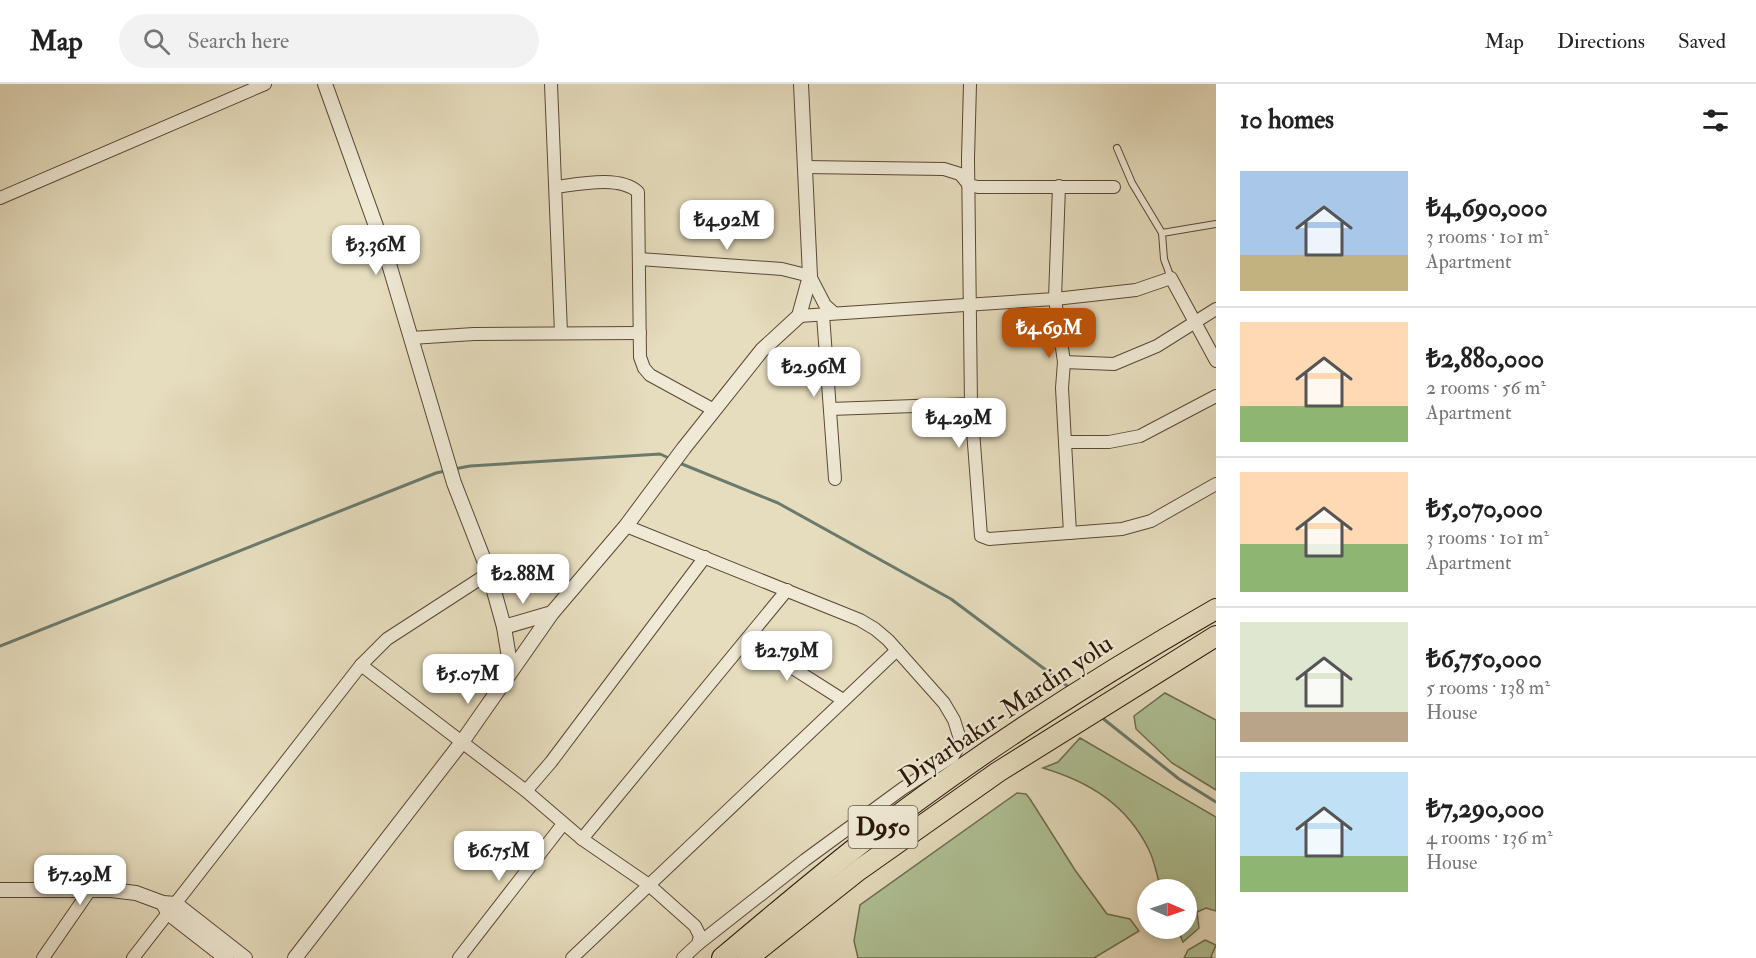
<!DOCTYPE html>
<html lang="en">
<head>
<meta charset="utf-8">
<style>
	body { margin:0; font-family:"IM FELL Double Pica",serif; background:#f2f2f2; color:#222; height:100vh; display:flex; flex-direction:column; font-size:22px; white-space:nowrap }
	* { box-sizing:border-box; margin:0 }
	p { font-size:20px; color:#767676 }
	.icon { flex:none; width:33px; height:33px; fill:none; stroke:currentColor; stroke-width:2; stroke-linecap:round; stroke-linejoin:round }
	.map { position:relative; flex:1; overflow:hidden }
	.side { display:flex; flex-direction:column; background:#fff; width:540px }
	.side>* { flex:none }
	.needle { width:39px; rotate:92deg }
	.tools { position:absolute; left:1137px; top:795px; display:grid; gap:12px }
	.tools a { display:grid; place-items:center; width:60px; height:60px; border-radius:50%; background:#fff; box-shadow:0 3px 9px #0003; font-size:30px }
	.price { position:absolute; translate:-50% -51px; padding:0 14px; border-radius:12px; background:#fff; color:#222; font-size:20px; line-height:39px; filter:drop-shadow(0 2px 3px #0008) }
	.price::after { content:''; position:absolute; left:50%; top:36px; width:18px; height:14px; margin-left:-9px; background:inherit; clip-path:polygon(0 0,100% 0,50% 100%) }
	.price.on { background:#b45309; color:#fff }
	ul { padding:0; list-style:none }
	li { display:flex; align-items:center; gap:18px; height:150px; padding:0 24px }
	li+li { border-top:2px solid #e0e0e0 }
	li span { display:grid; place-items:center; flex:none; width:168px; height:120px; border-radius:0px; color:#555 }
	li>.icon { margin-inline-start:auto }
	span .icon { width:72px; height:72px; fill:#fffc; stroke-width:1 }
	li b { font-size:26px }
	h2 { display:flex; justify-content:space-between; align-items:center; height:72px; padding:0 24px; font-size:26px }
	header { display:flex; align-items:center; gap:36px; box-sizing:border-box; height:84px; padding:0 30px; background:#fff; border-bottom:2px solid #e0e0e0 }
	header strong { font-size:28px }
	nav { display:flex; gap:33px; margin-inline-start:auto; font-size:21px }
	.search { width:420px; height:54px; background:#f2f2f2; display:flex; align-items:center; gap:15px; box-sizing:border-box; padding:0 21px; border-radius:33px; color:#767676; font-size:22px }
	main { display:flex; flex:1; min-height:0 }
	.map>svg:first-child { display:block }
</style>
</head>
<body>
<header>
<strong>Map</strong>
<div class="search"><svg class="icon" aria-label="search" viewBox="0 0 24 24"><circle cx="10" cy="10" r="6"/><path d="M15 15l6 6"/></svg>Search here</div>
<nav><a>Map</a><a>Directions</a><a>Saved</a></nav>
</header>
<main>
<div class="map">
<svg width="1216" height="874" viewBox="0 0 1216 874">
	<rect width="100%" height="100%" fill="#e6ddbe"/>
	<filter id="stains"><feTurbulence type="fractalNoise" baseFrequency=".00333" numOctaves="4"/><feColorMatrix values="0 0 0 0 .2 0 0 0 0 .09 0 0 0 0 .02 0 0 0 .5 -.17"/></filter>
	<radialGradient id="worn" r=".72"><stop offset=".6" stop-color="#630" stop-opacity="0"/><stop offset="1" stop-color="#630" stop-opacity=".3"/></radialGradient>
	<g fill="#afc296" stroke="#6d6c4f" stroke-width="1.5">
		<path d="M1165 609 1216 636V706L1172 679 1136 645 1134 632Z"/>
		<path d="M1080 654 1216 733V827L1206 824 1197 828 1199 844 1183 858 1178 846 1164 851 1158 850 1157 845 1186 844V806L1161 805C1157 793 1155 778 1149 766 1127 721 1090 698 1043 684L1058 678Z"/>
		<path d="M1017 709 1026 710 1030 715 1075 786 1107 830 1130 835 1139 847 1094 874H858L854 857 860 821Z"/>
		<path d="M1205 856 1216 861 1211 873 1213 874H1184L1188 866Z"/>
	</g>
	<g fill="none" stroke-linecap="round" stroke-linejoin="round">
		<g stroke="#6b7a6d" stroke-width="3">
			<path d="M677 378 778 419 951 515 1070 604"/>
			<path d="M454 385 470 382 660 370 671 375"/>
			<path d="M0 562 436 389 445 387"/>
			<path d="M1101 633 1179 695 1216 718"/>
		</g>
		<defs>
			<g id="service">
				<path d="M1117 64 1132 99 1162 149 1164 175 1171 194"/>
				<path d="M1162 149 1216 140"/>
			</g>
			<g id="minor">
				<path d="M551 0 561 249"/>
				<path d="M970 0 968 74 971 320 981 452 989 455 1122 445 1151 437 1216 400"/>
				<path d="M805 83 944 85 960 90 969 101 978 103H1114"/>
				<path d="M1059 102 1055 215 1064 278 1062 304 1070 449"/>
				<path d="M556 103C579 100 620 91 638 108L640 273 644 284 650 291 714 326"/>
				<path d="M0 114 265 0"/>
				<path d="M639 175 782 185 810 192 825 221 834 229"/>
				<path d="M823 231 835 395"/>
				<path d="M799 232 1055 215 1136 206 1171 194 1216 277"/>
				<path d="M411 254 474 250 640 249"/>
				<path d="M1064 278 1114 280 1157 262 1216 225"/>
				<path d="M830 325 971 320"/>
				<path d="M1066 358H1109L1140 352 1216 312"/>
				<path d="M626 442 860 536 875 545 888 556 944 619 954 636 961 658 953 672 902 705 805 776 698 860"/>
				<path d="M747 555 843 616"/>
				<path d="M361 581 526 707 582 755 649 801 695 842 700 852 698 860 683 874"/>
				<path d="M526 707 551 678 705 473"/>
				<path d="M582 755 787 506"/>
				<path d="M43 874 90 806"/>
				<path d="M133 874 361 581 387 555 489 489"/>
				<path d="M459 874 563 740"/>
				<path d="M572 874 897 566"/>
			</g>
			<g id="tertiary">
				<path d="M325 0 386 170 454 399 489 489 504 543 511 586"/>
				<path d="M504 543 552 529"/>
				<path d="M0 806H111L136 809 163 819 176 820 245 874"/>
				<path d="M163 819 168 829 226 874"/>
				<path d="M295 874 462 658 552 529 626 442 684 364 762 266 799 232 810 192 801 0"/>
			</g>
			<g id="trunk">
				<path d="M722 874C767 836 812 798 859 761 971 673 1092 596 1216 525"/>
				<path d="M748 874 859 786 998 688 1216 552"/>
			</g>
		</defs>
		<use href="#service" stroke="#5a4836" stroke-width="8"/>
		<use href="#minor" stroke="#5a4836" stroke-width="14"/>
		<use href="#tertiary" stroke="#5a4836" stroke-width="16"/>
		<use href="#trunk" stroke="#2b1608" stroke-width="22"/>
		<use href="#service" stroke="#efe9d5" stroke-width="6"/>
		<use href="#minor" stroke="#efe9d5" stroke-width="12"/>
		<use href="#tertiary" stroke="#efe9d5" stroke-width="14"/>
		<use href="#trunk" stroke="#e6ddbe" stroke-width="20"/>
	</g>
	<g text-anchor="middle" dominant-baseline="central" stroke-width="4.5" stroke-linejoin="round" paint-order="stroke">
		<rect fill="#efe9d5" stroke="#665546" stroke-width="1.5" x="848.5" y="722" width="69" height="42" rx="4.5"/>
		<g font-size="24" font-weight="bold" fill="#2b1608">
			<text x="883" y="743">D950</text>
		</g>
		<g font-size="26" fill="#2b1608" stroke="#efe9d5">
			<text transform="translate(1006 627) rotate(-34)">Diyarbakır-Mardin yolu</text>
		</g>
	</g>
	<rect width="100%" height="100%" filter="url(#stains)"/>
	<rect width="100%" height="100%" fill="url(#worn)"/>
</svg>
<div class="tools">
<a><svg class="needle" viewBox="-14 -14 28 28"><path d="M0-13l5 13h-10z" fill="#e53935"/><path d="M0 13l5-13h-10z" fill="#767676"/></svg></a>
</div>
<b class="price" style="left:727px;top:167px">₺4.92M</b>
<b class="price" style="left:376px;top:192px">₺3.36M</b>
<b class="price on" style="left:1049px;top:275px">₺4.69M</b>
<b class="price" style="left:814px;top:314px">₺2.96M</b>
<b class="price" style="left:959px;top:365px">₺4.29M</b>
<b class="price" style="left:523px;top:521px">₺2.88M</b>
<b class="price" style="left:787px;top:598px">₺2.79M</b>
<b class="price" style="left:468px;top:621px">₺5.07M</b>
<b class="price" style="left:499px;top:798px">₺6.75M</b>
<b class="price" style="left:80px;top:822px">₺7.29M</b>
</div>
<section class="side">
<h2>10 homes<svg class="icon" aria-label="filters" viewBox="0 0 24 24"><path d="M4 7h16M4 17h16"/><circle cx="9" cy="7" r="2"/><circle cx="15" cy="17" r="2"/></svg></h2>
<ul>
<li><span style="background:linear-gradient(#a9c7e8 70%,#c2b280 0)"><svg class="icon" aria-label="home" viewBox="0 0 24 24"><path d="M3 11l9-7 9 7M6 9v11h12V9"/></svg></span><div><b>₺4,690,000</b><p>3 rooms · 101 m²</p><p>Apartment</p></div></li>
<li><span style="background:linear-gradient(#ffd9b3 70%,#8fb573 0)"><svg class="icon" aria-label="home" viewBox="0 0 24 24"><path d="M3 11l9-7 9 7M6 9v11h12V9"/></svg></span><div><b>₺2,880,000</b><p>2 rooms · 56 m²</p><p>Apartment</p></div></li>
<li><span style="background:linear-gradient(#ffd9b3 60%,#8fb573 0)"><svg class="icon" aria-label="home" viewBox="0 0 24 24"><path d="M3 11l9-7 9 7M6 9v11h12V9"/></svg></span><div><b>₺5,070,000</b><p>3 rooms · 101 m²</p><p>Apartment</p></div></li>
<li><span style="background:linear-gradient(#dfe7d0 75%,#b9a48a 0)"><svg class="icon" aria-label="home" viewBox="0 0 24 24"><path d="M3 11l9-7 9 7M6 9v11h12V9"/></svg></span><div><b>₺6,750,000</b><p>5 rooms · 138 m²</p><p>House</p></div></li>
<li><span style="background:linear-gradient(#bfe0f5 70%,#8fb573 0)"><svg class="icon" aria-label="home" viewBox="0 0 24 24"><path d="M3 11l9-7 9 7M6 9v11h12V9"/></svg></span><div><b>₺7,290,000</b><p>4 rooms · 136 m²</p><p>House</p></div></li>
</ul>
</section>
</main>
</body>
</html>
